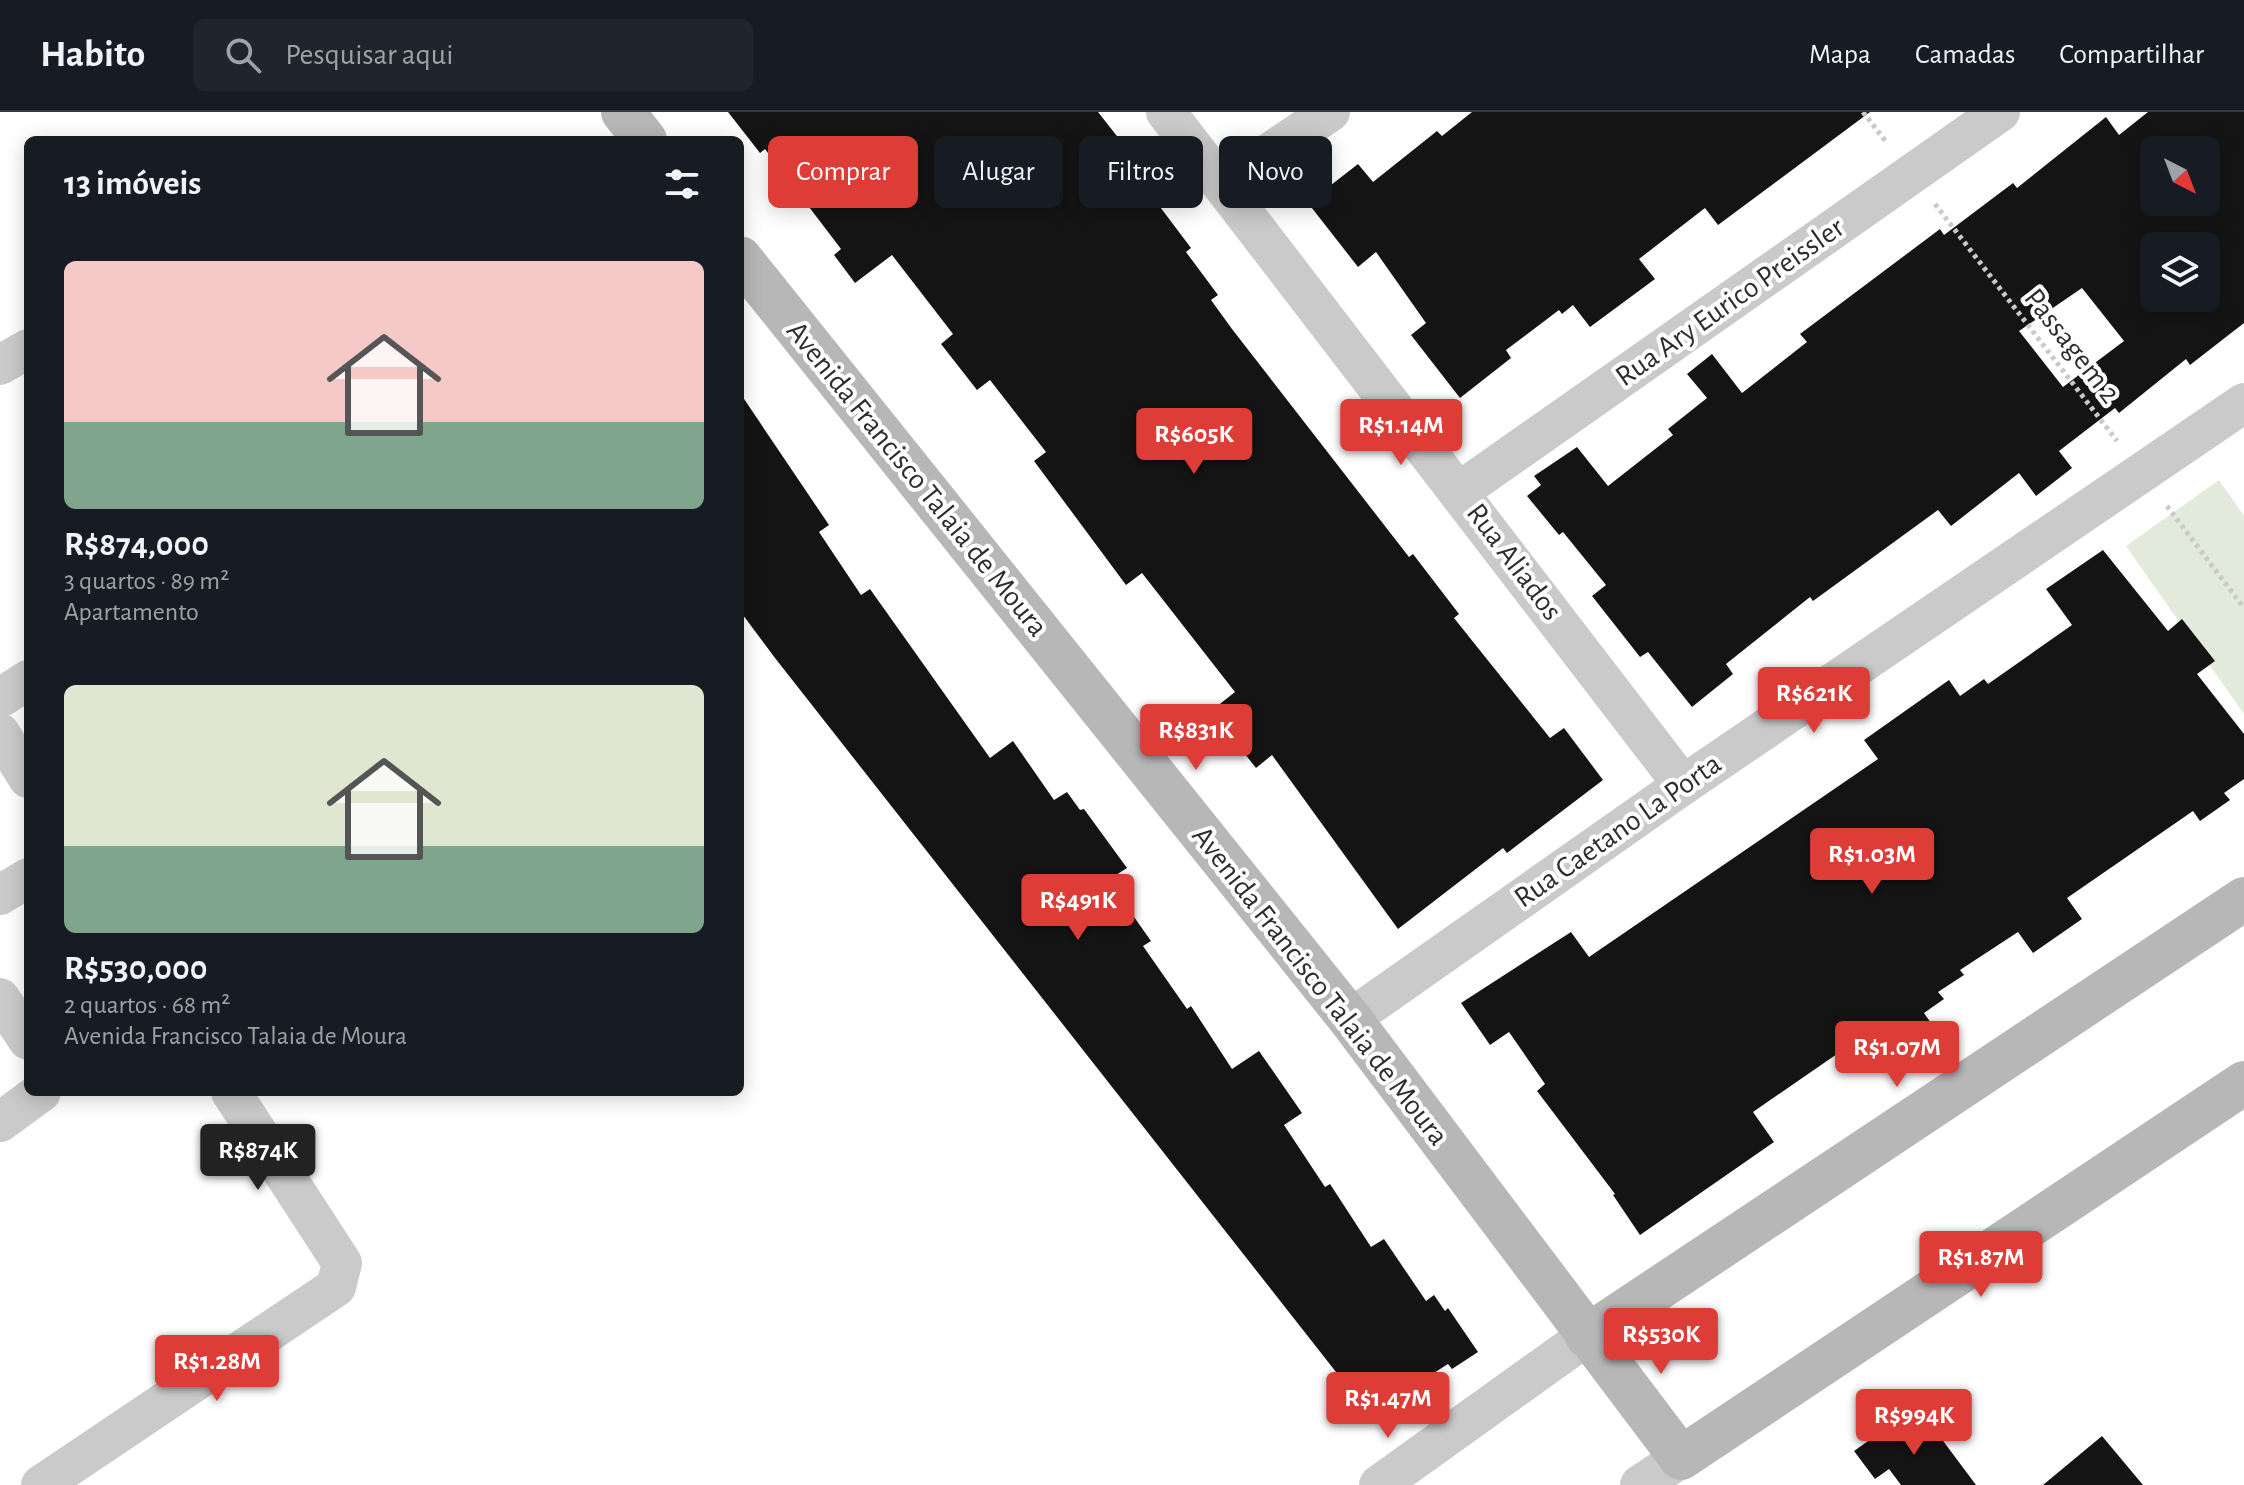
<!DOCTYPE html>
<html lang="pt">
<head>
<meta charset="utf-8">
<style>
	body { margin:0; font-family:"Alegreya Sans",sans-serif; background:#20242c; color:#f1f3f6; height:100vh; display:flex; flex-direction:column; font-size:30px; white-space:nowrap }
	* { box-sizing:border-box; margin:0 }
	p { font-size:26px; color:#9ea1a6 }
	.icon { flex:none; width:44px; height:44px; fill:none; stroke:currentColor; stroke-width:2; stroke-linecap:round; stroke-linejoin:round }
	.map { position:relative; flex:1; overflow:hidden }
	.drawer { position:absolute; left:24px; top:24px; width:720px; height:960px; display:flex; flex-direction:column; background:#171b24; border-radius:12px; box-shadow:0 4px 20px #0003 }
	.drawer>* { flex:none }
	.guide { position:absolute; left:768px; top:24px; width:760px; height:72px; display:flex; gap:16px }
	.needle { width:52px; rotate:138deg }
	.fabs { position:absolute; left:2140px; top:24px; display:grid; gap:16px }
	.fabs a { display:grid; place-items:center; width:80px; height:80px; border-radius:12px; background:#171b24; box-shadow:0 4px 20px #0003; font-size:40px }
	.price { position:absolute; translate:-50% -68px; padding:0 18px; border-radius:8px; background:#de3c36; color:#fff; font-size:26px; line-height:52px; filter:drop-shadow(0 2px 4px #0008) }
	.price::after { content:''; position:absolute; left:50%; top:48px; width:24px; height:18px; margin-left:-12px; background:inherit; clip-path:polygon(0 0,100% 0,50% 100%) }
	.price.current { background:#222; color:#fff }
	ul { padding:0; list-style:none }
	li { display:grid; align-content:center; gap:16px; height:424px; padding:0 40px }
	li span { display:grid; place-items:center; height:248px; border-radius:12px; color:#555 }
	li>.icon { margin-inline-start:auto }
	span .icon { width:144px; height:144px; fill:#fffc; stroke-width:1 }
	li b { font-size:34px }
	h2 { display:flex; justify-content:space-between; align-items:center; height:96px; padding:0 40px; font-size:34px }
	.pill { padding:0 28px; border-radius:12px; background:#171b24; box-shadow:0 4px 20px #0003; font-size:28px; line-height:72px }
	.pill.current { background:#de3c36; color:#fff }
	header { display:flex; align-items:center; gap:48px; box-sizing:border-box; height:112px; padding:0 40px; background:#171b24; border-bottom:2px solid #363941 }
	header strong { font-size:38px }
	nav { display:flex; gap:44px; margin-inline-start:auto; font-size:28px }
	.search { width:560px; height:72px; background:#20242c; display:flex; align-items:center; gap:20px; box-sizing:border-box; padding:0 28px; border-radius:12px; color:#9ea1a6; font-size:30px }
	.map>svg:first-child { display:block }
</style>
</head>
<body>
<header>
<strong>Habito</strong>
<div class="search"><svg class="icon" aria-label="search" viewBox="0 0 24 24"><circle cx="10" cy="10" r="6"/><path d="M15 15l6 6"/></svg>Pesquisar aqui</div>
<nav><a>Mapa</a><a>Camadas</a><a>Compartilhar</a></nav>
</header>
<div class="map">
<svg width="2244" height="1373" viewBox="0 0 2244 1373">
	<rect width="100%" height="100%" fill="#fff"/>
	<path fill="#e2eadb" d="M2219 368 2244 404V602L2126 434Z"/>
	<g fill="#141414" fill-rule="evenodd">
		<path d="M728 0H1098L1131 42 1124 47 1191 136 1186 140 1218 183 1211 188 1232 217 1409 445 1413 442 1459 502 1454 506 1550 626 1564 616 1603 668 1507 741 1503 736 1398 817 1272 643 1256 656 1211 599 1235 580 1142 461 1126 473 1034 349 1046 340 990 268 977 278 941 232 953 222 892 143 855 171 834 143 841 137 765 37 760 41Z"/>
		<path d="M1472 0H1870L1718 113 1705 96 1639 147 1655 167 1590 215 1573 193 1562 202 1559 198 1506 238 1511 246 1460 286 1411 223 1426 211 1376 140 1358 155 1308 91 1358 52 1373 70 1437 19 1442 24Z"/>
		<path d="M2148 0H2244V211L2190 253 2186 247 2119 301 2115 296 2059 339 2072 356 2036 384 2019 361 1951 414 1938 398 1813 489 1810 485 1726 552 1733 562 1692 595 1648 540 1640 545 1592 484 1606 473 1563 420 1559 423 1527 384 1541 373 1534 364 1577 335 1608 374 1673 323 1668 317 1707 286 1687 262 1712 242 1742 281 1807 230 1800 222 1940 117 1944 123 2013 71 2017 76 2106 5 2119 23ZM2154 38H2206V90H2154ZM2154 134H2206V186H2154ZM2082 176 2124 229 2063 275 2019 219Z"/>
		<path d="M740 281 829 413 819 420 861 483 870 477 990 646 1013 629 1054 688 1067 680 1080 698 1084 697 1127 756 1108 768 1151 829 1143 834 1187 897 1191 894 1232 957 1259 939 1302 1001 1284 1013 1325 1075 1330 1072 1371 1135 1384 1127 1426 1189 1434 1183 1445 1199 1448 1196 1478 1240 1452 1257 1448 1252 1369 1302 775 546 740 499Z"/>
		<path d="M2103 438 2168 519 2182 507 2215 549 2197 562 2244 622V667L2224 681 2230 688 2200 709 2193 699 2067 786 2082 807 2033 841 2018 820 1960 858 1964 863 1938 880 1944 887 1924 901 1931 911 1895 936 1879 913 1753 1000 1774 1030 1640 1123 1613 1083 1615 1082 1537 979 1545 972 1509 920 1490 933 1461 891 1571 820 1589 845 1878 647 1864 628 1949 568 1960 584 1984 567 1988 572 2072 513 2046 477Z"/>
		<path d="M1923 1302 1976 1373H1901L1889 1357 1875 1367 1854 1339 1885 1317 1892 1326Z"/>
		<path d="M2102 1324 2143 1373H2043Z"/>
	</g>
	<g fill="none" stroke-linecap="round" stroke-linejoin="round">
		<g stroke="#cacaca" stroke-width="5" stroke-dasharray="4 4" stroke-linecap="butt">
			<path d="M1863 0 1887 31"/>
			<path d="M1935 92 2117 329"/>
			<path d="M2167 394 2244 496"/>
		</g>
		<g stroke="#cacaca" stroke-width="40">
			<path d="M1166 0 1683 673"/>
			<path d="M1223 72 1330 0"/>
			<path d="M0 253 28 237"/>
			<path d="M1460 379 2000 0"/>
			<path d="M0 586 28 568"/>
			<path d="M0 621 28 666"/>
			<path d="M0 783 28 766"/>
			<path d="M0 886 28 928"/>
			<path d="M1350 907 1683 673 2244 291"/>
			<path d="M0 1010 41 980"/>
			<path d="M41 1373 336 1175 342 1151 231 980"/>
			<path d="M1379 1373 1587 1224"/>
			<path d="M1640 1373 1681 1346"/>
		</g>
		<g stroke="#b7b7b7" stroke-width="44">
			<path d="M623 0 645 28"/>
			<path d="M740 146 1350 907 1681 1346 2244 971"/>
			<path d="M1587 1224 2244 787"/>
		</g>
	</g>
	<g text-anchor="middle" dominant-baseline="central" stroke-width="8" stroke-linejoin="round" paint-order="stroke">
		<g font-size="30" fill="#2d2d2d" stroke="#fff">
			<text transform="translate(1730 190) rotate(-35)">Rua Ary Eurico Preissler</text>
			<text transform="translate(2072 234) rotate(52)">Passagem 2</text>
			<text transform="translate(917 367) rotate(51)">Avenida Francisco Talaia de Moura</text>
			<text transform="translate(1514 450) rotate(53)">Rua Aliados</text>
			<text transform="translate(1618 719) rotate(-35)">Rua Caetano La Porta</text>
			<text transform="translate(1320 874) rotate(52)">Avenida Francisco Talaia de Moura</text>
		</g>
	</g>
</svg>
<div class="fabs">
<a><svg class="needle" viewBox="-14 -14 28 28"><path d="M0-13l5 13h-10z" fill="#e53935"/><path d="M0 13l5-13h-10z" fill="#9ea1a6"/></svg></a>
<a><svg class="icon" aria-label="layers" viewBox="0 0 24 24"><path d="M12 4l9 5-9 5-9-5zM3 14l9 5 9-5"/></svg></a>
</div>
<b class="price" style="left:1401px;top:355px">R$1.14M</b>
<b class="price" style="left:1194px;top:364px">R$605K</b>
<b class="price" style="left:1814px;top:623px">R$621K</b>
<b class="price" style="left:1196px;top:660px">R$831K</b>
<b class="price" style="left:1872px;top:784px">R$1.03M</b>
<b class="price" style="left:1078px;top:830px">R$491K</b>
<b class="price" style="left:1897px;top:977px">R$1.07M</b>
<b class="price current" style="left:258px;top:1080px">R$874K</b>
<b class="price" style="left:1981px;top:1187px">R$1.87M</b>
<b class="price" style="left:1661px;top:1264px">R$530K</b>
<b class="price" style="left:217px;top:1291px">R$1.28M</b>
<b class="price" style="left:1388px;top:1328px">R$1.47M</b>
<b class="price" style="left:1914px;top:1345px">R$994K</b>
<div class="guide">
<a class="pill current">Comprar</a>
<a class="pill">Alugar</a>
<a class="pill">Filtros</a>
<a class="pill">Novo</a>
</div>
<section class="drawer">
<h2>13 imóveis<svg class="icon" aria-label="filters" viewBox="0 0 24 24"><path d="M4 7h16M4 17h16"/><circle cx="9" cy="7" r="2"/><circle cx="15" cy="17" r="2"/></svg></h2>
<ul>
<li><span style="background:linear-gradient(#f6c9c9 65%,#7fa58c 0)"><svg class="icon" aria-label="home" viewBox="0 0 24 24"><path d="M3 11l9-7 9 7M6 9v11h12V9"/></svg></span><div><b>R$874,000</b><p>3 quartos · 89 m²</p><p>Apartamento</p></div></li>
<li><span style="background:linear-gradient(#dfe7d0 65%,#7fa58c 0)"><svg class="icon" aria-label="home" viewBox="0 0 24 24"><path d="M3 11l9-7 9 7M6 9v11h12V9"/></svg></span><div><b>R$530,000</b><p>2 quartos · 68 m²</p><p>Avenida Francisco Talaia de Moura</p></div></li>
</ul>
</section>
</div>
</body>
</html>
